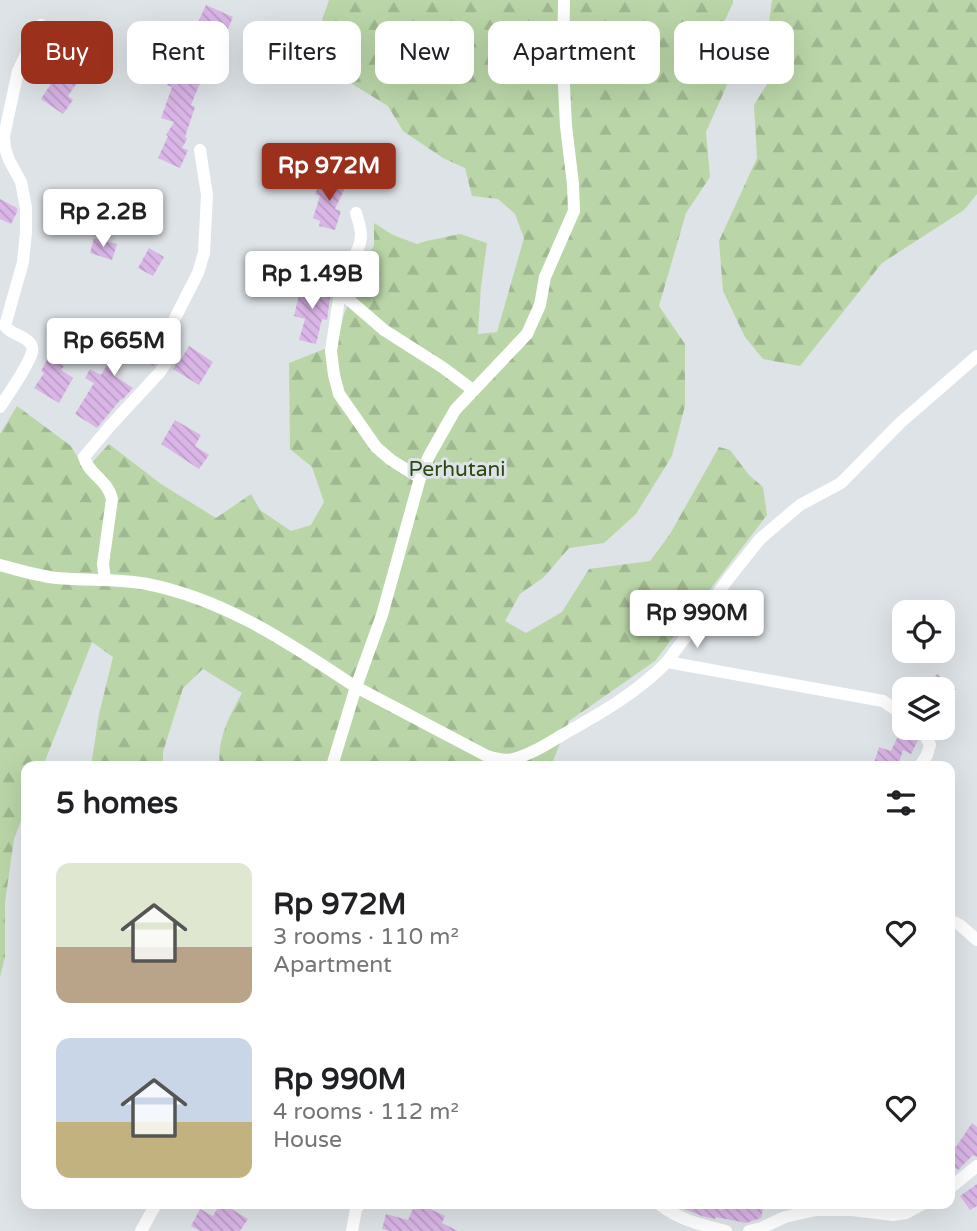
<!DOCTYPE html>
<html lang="en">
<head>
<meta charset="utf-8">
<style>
	body { margin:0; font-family:"Varela Round",sans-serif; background:#f6f6f6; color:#202124; height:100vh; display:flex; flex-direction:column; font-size:26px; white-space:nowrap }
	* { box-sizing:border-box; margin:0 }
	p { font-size:23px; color:#757577 }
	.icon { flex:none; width:38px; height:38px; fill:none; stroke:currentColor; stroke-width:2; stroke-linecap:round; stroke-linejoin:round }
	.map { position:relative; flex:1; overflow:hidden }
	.sheet { position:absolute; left:21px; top:761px; width:934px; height:448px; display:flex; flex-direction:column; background:#fff; border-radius:14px; box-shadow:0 7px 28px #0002 }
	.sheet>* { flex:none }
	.guide { position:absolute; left:21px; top:21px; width:936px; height:63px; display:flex; gap:14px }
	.tools { position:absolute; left:892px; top:600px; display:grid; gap:14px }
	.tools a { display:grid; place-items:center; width:63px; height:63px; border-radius:14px; background:#fff; box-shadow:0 7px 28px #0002; font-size:35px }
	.price { position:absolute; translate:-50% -60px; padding:0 16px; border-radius:7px; background:#fff; color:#222; font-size:23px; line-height:46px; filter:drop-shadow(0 2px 4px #0008) }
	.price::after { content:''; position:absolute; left:50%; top:42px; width:21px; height:16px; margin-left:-10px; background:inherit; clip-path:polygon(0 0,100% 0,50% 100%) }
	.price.selected { background:#9b311d; color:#fff }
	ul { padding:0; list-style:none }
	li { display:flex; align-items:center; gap:21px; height:175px; padding:0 35px }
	li span { display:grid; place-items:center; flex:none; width:196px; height:140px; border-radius:14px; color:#555 }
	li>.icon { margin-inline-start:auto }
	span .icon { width:84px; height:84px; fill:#fffc; stroke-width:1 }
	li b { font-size:30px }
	h2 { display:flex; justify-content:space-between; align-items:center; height:84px; padding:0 35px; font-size:30px }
	.pill { padding:0 24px; border-radius:14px; background:#fff; box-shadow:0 7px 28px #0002; font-size:24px; line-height:63px }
	.pill.selected { background:#9b311d; color:#fff }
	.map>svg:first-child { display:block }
</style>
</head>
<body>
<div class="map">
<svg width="977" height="1231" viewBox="0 0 977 1231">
	<defs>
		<pattern id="forest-firs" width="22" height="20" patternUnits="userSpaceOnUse" patternTransform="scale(1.75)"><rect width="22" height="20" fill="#bad6a8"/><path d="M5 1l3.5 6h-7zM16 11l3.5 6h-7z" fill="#a0b891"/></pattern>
		<pattern id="building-back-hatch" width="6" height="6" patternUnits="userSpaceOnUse" patternTransform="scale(1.75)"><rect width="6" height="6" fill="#dab5e7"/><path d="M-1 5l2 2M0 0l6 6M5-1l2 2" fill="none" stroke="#bb9cc6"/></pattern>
	</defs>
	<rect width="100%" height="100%" fill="#dee3e7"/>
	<g fill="url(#forest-firs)">
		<path d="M329 0H733V3L713 45 731 76 706 132 710 177 686 213 659 306 685 344V406L672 456 636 514 604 543 569 548 544 577 520 594 505 621 526 633 562 612 589 569 650 561 670 534 719 447 730 450 749 475 763 487 767 515 655 661 569 721 551 766H220C216 740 230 715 242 693L203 669 183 688 163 752V766H91L99 714 113 657 92 642 43 766H26V808L14 839 5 902V957L0 977V434L17 406 71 446 85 470 109 444 161 484 216 518 251 494 260 510 291 531 311 525 324 502 312 467 290 449 289 363 337 344 344 314 374 245V223L393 235 417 244 426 241 460 234 487 243 481 286 478 334 497 332 524 238 515 214 498 199 472 196 465 168 443 158 403 131 388 106 344 79 321 56V23Z"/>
		<path d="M772 0H977V194L964 210 882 263 800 366 763 359 745 337 723 291 719 241 757 158 754 105 781 62 769 22Z"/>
	</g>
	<g fill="url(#building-back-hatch)">
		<path d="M206 5 233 17 221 45 193 33Z"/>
		<path d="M52 62 79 80 68 96 73 100 63 114 41 99 52 82 42 76Z"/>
		<path d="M175 66 202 78 191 105 195 107 185 137 187 139 182 148 188 150 180 168 158 158 168 136 166 135 174 122 161 118 172 87 167 85Z"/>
		<path d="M324 175 346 186 335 209 341 211 335 230 319 226 320 221 313 218 320 196 315 194Z"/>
		<path d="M0 199 17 208V212L11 224 0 219Z"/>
		<path d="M94 238 117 244 112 260 90 253Z"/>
		<path d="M149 248 164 257 153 276 138 268Z"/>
		<path d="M302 283 331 290 327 320 322 319 316 344 299 340 305 319 294 316Z"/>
		<path d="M117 329 126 335 128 331 162 352 153 366 131 352 115 376 133 388 122 400 121 399 97 428 75 414 94 383 85 378 90 369 101 375 119 345 110 340Z"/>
		<path d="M189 346 213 362 199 385 173 369 177 362 179 363Z"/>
		<path d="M48 358 64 366 61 370 73 378 59 403 34 388 44 373 41 371Z"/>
		<path d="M175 420 201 435 195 446 209 455 199 469 161 444Z"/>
		<path d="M937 674 957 690H952L943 701V690H925Z"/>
		<path d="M901 730 918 740 911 754 903 750 898 766H887L874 763 879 747 891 751Z"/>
		<path d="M972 1123 977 1127V1157L973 1155 958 1170 950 1164V1142L956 1147Z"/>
		<path d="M977 1184V1206L970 1210 960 1196Z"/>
		<path d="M220 1204H223L248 1219 240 1231H200L191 1226 200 1209 213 1216Z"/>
		<path d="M415 1204H419L445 1216 442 1223 458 1231H390L382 1229 386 1214 408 1220Z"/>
		<path d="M686 1204H703L722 1210 724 1204H764L761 1218 746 1223 716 1217 715 1219 702 1216 684 1209Z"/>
	</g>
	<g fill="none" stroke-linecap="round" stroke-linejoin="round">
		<g stroke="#fff" stroke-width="12">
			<path d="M564 0 563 65 566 126 573 184 574 211 545 277 540 305 527 334 455 410 429 456 420 478 382 615 356 687 487 756C496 759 504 761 513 759 530 755 547 744 562 735 599 714 637 693 667 662L729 578 760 539 800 505 841 483 900 423 977 356"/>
			<path d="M356 213C358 220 361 228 361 235 361 251 349 262 343 275 340 281 340 286 340 292L384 330 442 367 473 390"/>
			<path d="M340 292 331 351 334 375 339 394 376 447 391 460 420 478"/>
			<path d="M0 407C9 393 28 367 32 352 33 347 32 345 29 342 22 334 11 335 5 326L23 262 26 232V208L21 182 9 160 5 148 4 136 18 71 41 25"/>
			<path d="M0 565C18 570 38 576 57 578 87 581 117 578 147 584 227 600 290 644 356 687L332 766"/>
			<path d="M105 579 103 564 112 499C108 480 88 474 84 457L111 425 160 372 169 358 174 350V341L171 326 198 273 204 253 207 195 200 150"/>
			<path d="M667 662 883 701 905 716"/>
			<path d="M918 728 925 735 930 745 927 755 920 766"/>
			<path d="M950 920 960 925 977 940"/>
			<path d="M950 1188 977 1166"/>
			<path d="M659 1204C679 1220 701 1225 726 1231"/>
			<path d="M141 1231 156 1204"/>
			<path d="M352 1231 356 1209 360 1204"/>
			<path d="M749 1231 761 1228 785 1217 816 1210H852L893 1215 906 1213 923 1204"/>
		</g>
	</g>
	<g text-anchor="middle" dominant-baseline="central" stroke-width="6" stroke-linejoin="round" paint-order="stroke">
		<g font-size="21" fill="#2b4812" stroke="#dee3e7">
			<text x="457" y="469">Perhutani</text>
		</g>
	</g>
</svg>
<div class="tools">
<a><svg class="icon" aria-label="locate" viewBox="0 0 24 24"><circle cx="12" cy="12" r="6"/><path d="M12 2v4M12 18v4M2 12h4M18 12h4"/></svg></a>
<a><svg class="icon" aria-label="layers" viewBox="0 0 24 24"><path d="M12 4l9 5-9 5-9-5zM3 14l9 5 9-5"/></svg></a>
</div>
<b class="price selected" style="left:329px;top:203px">Rp 972M</b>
<b class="price" style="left:103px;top:249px">Rp 2.2B</b>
<b class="price" style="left:312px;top:311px">Rp 1.49B</b>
<b class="price" style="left:114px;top:378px">Rp 665M</b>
<b class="price" style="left:697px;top:650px">Rp 990M</b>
<div class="guide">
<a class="pill selected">Buy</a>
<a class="pill">Rent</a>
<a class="pill">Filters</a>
<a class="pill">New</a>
<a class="pill">Apartment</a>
<a class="pill">House</a>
</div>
<section class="sheet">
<h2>5 homes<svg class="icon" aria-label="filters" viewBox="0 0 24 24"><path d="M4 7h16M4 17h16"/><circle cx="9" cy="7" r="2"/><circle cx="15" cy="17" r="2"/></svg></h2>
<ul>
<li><span style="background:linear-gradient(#dfe7d0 60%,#b9a48a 0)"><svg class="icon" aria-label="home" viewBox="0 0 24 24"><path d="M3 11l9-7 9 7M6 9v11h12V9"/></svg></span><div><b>Rp 972M</b><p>3 rooms · 110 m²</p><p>Apartment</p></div><svg class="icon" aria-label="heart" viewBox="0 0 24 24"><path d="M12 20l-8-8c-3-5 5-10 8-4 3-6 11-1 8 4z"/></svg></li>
<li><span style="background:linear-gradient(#c9d6e8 60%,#c2b280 0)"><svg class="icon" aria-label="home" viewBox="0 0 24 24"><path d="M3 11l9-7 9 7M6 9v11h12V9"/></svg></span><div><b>Rp 990M</b><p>4 rooms · 112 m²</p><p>House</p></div><svg class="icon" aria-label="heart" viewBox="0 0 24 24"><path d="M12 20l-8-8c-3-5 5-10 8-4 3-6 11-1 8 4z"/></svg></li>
</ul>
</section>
</div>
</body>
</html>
